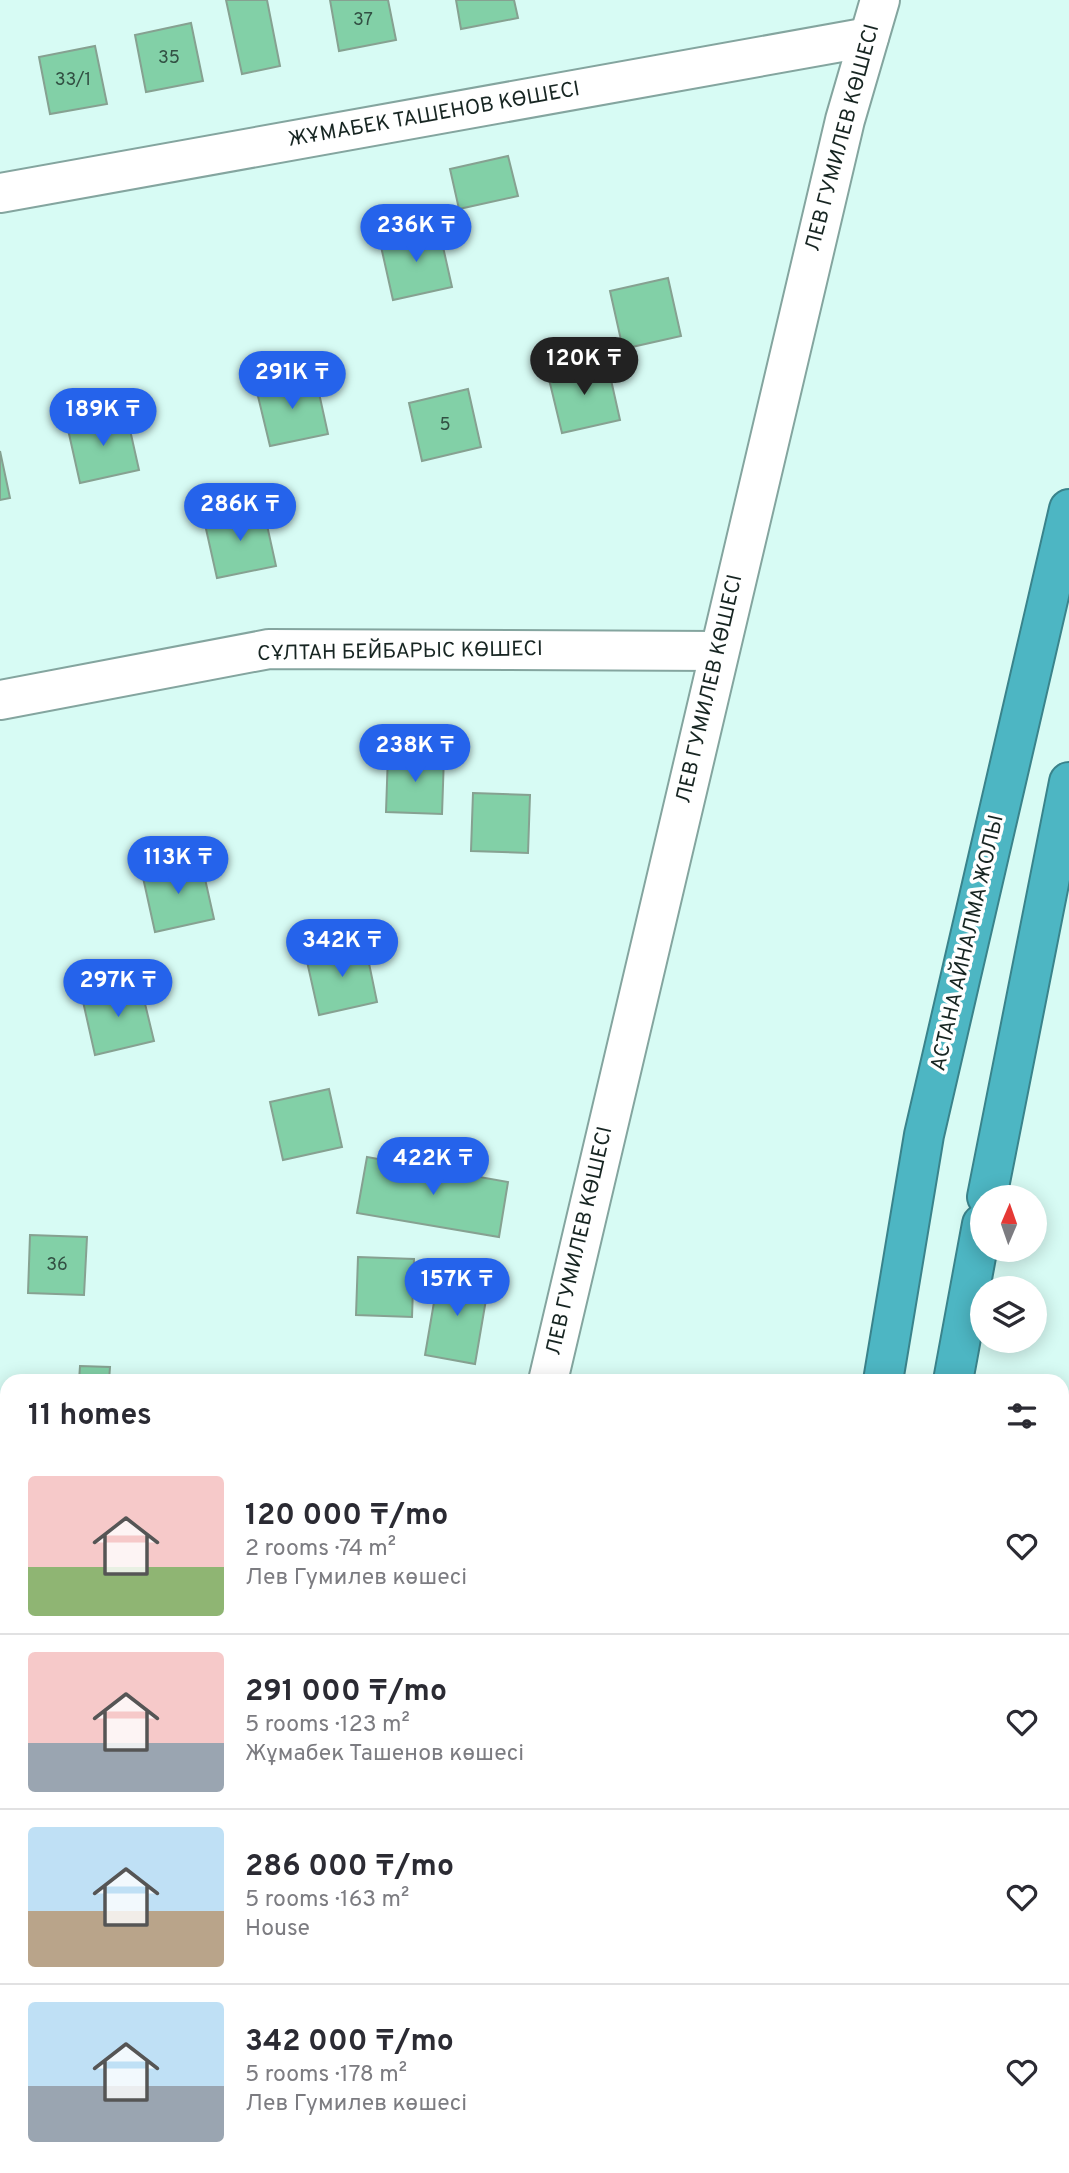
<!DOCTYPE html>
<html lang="en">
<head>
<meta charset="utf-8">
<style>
	body { margin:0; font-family:Overpass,sans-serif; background:#f2f2f3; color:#2b2b33; height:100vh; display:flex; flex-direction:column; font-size:26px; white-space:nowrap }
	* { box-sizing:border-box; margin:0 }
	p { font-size:23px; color:#7c7c81 }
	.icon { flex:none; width:38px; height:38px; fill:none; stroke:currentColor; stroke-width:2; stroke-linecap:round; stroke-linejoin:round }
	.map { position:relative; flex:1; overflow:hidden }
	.sheet { position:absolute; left:0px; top:1374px; width:1069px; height:800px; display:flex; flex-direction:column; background:#fff; border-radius:21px 21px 0 0; box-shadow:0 4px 18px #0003 }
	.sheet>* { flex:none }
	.needle { width:46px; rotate:2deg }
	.tools { position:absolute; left:970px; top:1185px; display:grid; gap:14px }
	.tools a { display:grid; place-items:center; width:77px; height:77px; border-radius:50%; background:#fff; box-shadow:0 4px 18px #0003; font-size:35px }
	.price { position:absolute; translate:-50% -60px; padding:0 16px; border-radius:24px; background:#2563eb; color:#fff; font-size:23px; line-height:46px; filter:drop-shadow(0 2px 4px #0008) }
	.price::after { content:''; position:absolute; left:50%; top:42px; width:21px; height:16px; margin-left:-10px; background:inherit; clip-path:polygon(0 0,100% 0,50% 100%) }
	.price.active { background:#222; color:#fff }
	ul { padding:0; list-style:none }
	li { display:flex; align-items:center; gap:21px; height:175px; padding:0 28px }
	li+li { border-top:2px solid #e1e1e2 }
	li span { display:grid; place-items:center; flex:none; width:196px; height:140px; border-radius:7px; color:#555 }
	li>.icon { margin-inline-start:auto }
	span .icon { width:84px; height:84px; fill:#fffc; stroke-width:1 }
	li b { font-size:30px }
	h2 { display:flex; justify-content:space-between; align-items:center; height:84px; padding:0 28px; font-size:30px }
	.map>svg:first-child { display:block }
</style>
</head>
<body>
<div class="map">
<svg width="1069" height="2173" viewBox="0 0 1069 2173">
	<rect width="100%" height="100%" fill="#d7fbf4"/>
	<g fill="#82d0a7" stroke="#86a191" stroke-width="2">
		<path d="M226 0H267L280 66 242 74Z"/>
		<path d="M330 0H388L396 40 339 51Z"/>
		<path d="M456 0H514L518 18 461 29Z"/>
		<path d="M191 23 203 81 146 92 135 35Z"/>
		<path d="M95 46 107 104 50 114 39 57Z"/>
		<path d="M508 156 518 196 459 209 450 169Z"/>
		<path d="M439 229 452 287 393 300 380 242Z"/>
		<path d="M668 278 681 336 623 349 610 291Z"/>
		<path d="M607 362 620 420 562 433 548 375Z"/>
		<path d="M315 375 328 434 270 446 256 388Z"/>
		<path d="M468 389 481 447 422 461 409 403Z"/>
		<path d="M126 412 139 470 80 483 67 425Z"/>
		<path d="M0 451 10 498 0 500Z"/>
		<path d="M263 507 276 566 217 578 204 520Z"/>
		<path d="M388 754 444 756 442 814 386 812Z"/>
		<path d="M473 793 530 795 528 853 471 851Z"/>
		<path d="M201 861 214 919 155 932 142 873Z"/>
		<path d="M365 944 377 1002 319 1015 306 957Z"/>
		<path d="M140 983 154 1041 95 1055 82 997Z"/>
		<path d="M329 1089 342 1147 283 1160 270 1102Z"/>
		<path d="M367 1157 508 1182 499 1237 357 1213Z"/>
		<path d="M30 1235 87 1237 84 1295 28 1293Z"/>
		<path d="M358 1257 414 1259 412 1317 356 1315Z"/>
		<path d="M439 1273 489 1282 475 1364 425 1355Z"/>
		<path d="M80 1366 110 1367 109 1381H79Z"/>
		<path d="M0 1456H7V1514L0 1513Z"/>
		<path d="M0 1660 7 1661V1717L0 1716Z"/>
		<path d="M0 2163 18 2166V2173H0Z"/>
		<rect x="70" y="2166" width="67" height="7"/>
		<rect x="241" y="2166" width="67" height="7"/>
	</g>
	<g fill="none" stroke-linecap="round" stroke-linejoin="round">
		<defs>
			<g id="minor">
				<path d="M0 193 869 37"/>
				<path d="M0 700 269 649 719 651"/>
				<path d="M548 1381 845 120 880 0"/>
				<path d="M0 1579 7 1580"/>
				<path d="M0 1930 7 1931"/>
				<path d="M361 2173 362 2166"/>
			</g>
			<g id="highway">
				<path d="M987 1197 1069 782"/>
				<path d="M883 1381 924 1135 1069 509"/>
				<path d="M953 1381 982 1224"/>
				<path d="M780 2173V2166"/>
				<path d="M845 2173V2166"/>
			</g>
		</defs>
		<use href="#minor" stroke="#84a59f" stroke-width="42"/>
		<use href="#highway" stroke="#3a838b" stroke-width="42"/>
		<use href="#minor" stroke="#fff" stroke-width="38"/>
		<use href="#highway" stroke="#4db6c3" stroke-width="38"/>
	</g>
	<g text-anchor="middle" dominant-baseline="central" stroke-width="7" stroke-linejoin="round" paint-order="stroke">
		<g font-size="18" fill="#325043">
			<text x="363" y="20">37</text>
			<text x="169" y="58">35</text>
			<text x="73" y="80">33/1</text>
			<text x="445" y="425">5</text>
			<text x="57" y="1265">36</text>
		</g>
		<g font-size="21" fill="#172522" stroke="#fff">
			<text transform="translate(434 115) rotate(-10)">ЖҰМАБЕК ТАШЕНОВ КӨШЕСІ</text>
			<text transform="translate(843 138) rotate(-75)">ЛЕВ ГУМИЛЕВ КӨШЕСІ</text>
			<text transform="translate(400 652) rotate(-1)">СҰЛТАН БЕЙБАРЫС КӨШЕСІ</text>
			<text transform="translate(710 689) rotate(-77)">ЛЕВ ГУМИЛЕВ КӨШЕСІ</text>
			<text transform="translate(968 943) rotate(-77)">АСТАНА АЙНАЛМА ЖОЛЫ</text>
			<text transform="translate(580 1241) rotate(-77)">ЛЕВ ГУМИЛЕВ КӨШЕСІ</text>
		</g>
	</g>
</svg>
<div class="tools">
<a><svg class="needle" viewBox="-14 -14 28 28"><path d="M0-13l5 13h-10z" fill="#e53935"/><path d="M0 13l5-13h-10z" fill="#7c7c81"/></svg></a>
<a><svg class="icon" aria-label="layers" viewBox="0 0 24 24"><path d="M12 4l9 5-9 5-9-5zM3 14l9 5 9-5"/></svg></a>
</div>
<b class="price" style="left:416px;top:264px">236K ₸</b>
<b class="price active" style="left:584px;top:397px">120K ₸</b>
<b class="price" style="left:292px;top:411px">291K ₸</b>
<b class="price" style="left:103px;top:448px">189K ₸</b>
<b class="price" style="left:240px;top:543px">286K ₸</b>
<b class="price" style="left:415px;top:784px">238K ₸</b>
<b class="price" style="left:178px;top:896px">113K ₸</b>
<b class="price" style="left:342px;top:979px">342K ₸</b>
<b class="price" style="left:118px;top:1019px">297K ₸</b>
<b class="price" style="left:433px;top:1197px">422K ₸</b>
<b class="price" style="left:457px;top:1318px">157K ₸</b>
<section class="sheet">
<h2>11 homes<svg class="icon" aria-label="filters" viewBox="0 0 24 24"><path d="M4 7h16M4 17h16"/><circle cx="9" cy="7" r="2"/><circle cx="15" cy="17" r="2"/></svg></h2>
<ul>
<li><span style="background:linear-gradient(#f6c9c9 65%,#8fb573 0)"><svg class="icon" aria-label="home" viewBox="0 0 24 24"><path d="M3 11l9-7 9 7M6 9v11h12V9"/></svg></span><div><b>120 000 ₸/mo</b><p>2 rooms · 74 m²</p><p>Лев Гумилев көшесі</p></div><svg class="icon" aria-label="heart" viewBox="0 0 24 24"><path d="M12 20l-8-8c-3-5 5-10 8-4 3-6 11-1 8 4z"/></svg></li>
<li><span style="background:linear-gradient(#f6c9c9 65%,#9aa5b1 0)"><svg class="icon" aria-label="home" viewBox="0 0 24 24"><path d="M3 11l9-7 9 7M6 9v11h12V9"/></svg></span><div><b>291 000 ₸/mo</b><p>5 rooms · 123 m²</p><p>Жұмабек Ташенов көшесі</p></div><svg class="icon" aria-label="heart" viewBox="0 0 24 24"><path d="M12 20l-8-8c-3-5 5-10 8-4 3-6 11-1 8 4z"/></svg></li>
<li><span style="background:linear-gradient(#bfe0f5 60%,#b9a48a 0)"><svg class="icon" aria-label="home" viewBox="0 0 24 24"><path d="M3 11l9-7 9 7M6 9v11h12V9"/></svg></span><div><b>286 000 ₸/mo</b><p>5 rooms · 163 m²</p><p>House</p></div><svg class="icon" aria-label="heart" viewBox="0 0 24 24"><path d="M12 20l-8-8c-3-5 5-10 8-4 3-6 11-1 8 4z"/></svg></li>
<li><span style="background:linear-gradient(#bfe0f5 60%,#9aa5b1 0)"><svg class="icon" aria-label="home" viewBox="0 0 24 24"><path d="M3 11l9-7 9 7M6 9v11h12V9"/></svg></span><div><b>342 000 ₸/mo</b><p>5 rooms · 178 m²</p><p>Лев Гумилев көшесі</p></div><svg class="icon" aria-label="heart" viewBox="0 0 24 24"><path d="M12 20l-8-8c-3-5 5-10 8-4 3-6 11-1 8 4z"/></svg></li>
</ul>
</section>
</div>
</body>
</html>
